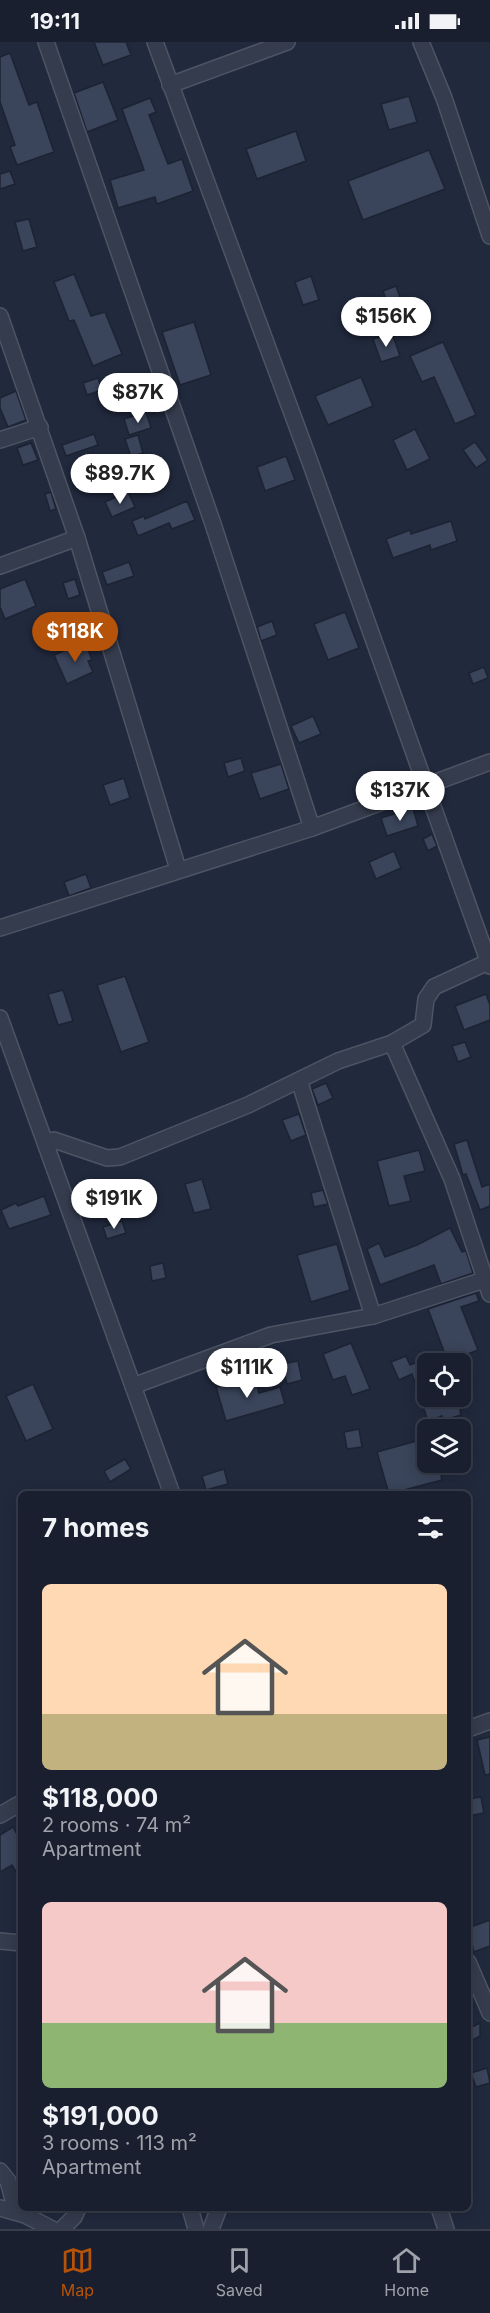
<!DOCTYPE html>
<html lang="en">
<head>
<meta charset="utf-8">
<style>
	body { margin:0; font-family:Inter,sans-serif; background:#222736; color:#f1f3f6; height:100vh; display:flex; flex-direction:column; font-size:22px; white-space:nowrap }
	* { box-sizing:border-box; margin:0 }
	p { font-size:20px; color:#9fa2aa }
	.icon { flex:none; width:33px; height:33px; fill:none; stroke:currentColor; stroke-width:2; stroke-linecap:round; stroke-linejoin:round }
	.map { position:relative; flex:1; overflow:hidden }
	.side { position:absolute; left:18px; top:1449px; width:453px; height:720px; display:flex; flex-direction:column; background:#191f2e; border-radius:9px; box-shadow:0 3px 15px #0003,0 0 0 2px #373d4a }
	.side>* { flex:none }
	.buttons { position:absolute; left:417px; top:1311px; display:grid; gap:12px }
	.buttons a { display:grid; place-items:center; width:54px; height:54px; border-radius:9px; background:#191f2e; box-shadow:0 3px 15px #0003,0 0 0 2px #373d4a; font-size:30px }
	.price { position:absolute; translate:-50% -51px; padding:0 14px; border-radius:21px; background:#fff; color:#222; font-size:20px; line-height:39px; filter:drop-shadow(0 2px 3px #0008) }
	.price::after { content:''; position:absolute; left:50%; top:36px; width:18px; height:14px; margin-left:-9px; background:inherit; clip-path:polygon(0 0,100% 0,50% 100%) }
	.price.selected { background:#b45309; color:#fff }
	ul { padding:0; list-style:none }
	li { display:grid; align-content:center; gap:12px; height:318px; padding:0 24px }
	li span { display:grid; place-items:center; height:186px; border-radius:9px; color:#555 }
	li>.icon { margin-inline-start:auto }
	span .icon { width:108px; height:108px; fill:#fffc; stroke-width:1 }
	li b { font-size:26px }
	h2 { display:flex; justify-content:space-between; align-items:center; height:72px; padding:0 24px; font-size:26px }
	.status { display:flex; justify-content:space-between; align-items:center; height:42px; padding:0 30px; background:#191f2e; direction:ltr }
	.status svg { height:16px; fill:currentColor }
	.dock { display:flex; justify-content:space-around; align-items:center; height:84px; border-top:2px solid #373d4a; background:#191f2e; font-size:16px; color:#9fa2aa }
	.dock a { display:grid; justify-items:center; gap:3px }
	.dock .selected { color:#b45309 }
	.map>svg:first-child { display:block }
</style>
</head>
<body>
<div class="status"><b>19:11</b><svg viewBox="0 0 49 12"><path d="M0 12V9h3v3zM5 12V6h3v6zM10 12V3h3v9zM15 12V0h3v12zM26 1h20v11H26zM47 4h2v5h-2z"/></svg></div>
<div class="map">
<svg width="490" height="2187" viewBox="0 0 490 2187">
	<rect width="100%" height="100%" fill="#21293d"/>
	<g fill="#3a445a" stroke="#1c2333" stroke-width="1.5">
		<path d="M94 0H126L131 13 103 23Z"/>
		<path d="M10 11 29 63 37 60 54 110 17 123 10 105 15 103 0 60V15Z"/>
		<path d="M103 40 118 78 87 90 74 51Z"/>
		<path d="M409 54 417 80 389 88 381 62Z"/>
		<path d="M150 56 156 70 149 73 168 122 182 117 193 149 157 162 155 155 118 166 110 138 144 128 122 67Z"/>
		<path d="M296 89 306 119 257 137 246 107Z"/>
		<path d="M429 108 445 147 363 178 348 139Z"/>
		<path d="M10 129 15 142 0 147V132Z"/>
		<path d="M29 177 37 205 23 209 15 180Z"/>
		<path d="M74 232 91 274 105 270 122 312 93 324 74 278 69 279 54 240Z"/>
		<path d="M311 234 319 258 303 263 295 240Z"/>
		<path d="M396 244 402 261 389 265 383 249Z"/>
		<path d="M194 280 211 333 180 343 162 290Z"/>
		<path d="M392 291 400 314 381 320 373 297Z"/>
		<path d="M443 300 476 373 455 382 434 335 422 340 410 314Z"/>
		<path d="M361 335 373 364 328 383 315 354Z"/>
		<path d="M98 336 102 348 87 353 83 341Z"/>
		<path d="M16 349 26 378 8 385 0 366V356Z"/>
		<path d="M146 370 151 386 129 393 124 377Z"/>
		<path d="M415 387 430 417 407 428 393 398Z"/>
		<path d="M94 392 98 403 66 414 62 403Z"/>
		<path d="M138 393 143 411 131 415 125 397Z"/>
		<path d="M475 400 488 418 476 426 463 408Z"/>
		<path d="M31 401 38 418 23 423 17 406Z"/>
		<path d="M286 414 295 438 265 449 257 425Z"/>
		<path d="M127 415 133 429 117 435 112 421Z"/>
		<path d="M51 450 56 467 50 469 45 452Z"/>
		<path d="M128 450 135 465 112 475 105 460Z"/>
		<path d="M187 459 195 478 172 487 169 481 138 494 132 479 144 474 145 477Z"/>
		<path d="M451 479 457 499 431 508 430 503 393 516 386 497 410 488 411 492Z"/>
		<path d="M129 520 134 534 107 543 102 530Z"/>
		<path d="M25 537 36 564 5 577 0 565V547Z"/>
		<path d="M75 537 80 553 68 557 63 541Z"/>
		<path d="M345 570 359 606 328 618 314 582Z"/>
		<path d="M272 579 277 593 261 599 257 585Z"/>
		<path d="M85 600 92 618 88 619 93 630 67 642 54 613Z"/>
		<path d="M484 625 488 636 473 642 469 631Z"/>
		<path d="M313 674 321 692 299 701 291 684Z"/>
		<path d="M241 716 245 729 228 735 224 721Z"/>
		<path d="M281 722 289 747 260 757 251 731Z"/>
		<path d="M124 736 130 756 110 763 103 743Z"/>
		<path d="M413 766 418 784 387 794 381 776Z"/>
		<path d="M432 792 437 804 428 809 423 797Z"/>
		<path d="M394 809 401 826 376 837 369 820Z"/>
		<path d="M86 832 91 846 69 854 64 840Z"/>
		<path d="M125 934 149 1000 121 1010 97 943Z"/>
		<path d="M63 948 73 979 58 983 48 952Z"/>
		<path d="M486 952 490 963V978L464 988 455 964Z"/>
		<path d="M465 1000 471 1015 458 1020 452 1004Z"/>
		<path d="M326 1041 333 1056 318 1063 312 1047Z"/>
		<path d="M299 1072 306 1093 291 1099 282 1078Z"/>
		<path d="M467 1098 482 1145 490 1142V1164L480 1168 466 1132 463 1133 454 1102Z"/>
		<path d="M419 1108 425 1129 404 1134 411 1159 389 1164 377 1119Z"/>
		<path d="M202 1137 211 1167 194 1171 185 1142Z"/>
		<path d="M323 1148 328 1162 314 1165 311 1151Z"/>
		<path d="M44 1154 51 1173 9 1187 1 1168 16 1161 18 1164Z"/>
		<path d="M122 1179 126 1191 107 1197 103 1185Z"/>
		<path d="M450 1186 462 1210 466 1209 473 1231 441 1242 434 1223 380 1243 367 1207 379 1201 385 1215 417 1203Z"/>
		<path d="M337 1202 350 1248 311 1260 297 1213Z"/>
		<path d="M163 1221 166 1236 152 1239 150 1224Z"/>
		<path d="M476 1251 479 1259 461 1265 478 1308 448 1320 428 1267Z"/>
		<path d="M351 1301 370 1347 352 1353 345 1334 333 1338 323 1312Z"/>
		<path d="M406 1314 410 1323 428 1316V1354H463L467 1365 460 1368 461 1373 444 1378 442 1374 428 1379 412 1332 399 1338 391 1320Z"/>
		<path d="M298 1319 302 1338 287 1342 282 1322Z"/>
		<path d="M255 1335 259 1351 280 1345 285 1362 226 1379 216 1345Z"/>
		<path d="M33 1342 53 1387 26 1399 6 1354Z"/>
		<path d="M359 1387 362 1405 347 1407 344 1390Z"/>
		<path d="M420 1398 428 1427 439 1424 442 1438 389 1452 377 1410Z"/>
		<path d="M125 1417 131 1427 110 1440 104 1429Z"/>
		<path d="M224 1427 228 1442 206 1448 202 1434Z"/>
		<path d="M490 1695V1732L485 1733 477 1698Z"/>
		<path d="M481 1755 484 1771 468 1774V1757Z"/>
		<path d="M13 1785 21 1800V1838L12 1823 0 1830V1793Z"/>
		<path d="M490 1878V1904L474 1910 468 1886Z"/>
		<path d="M480 1981V1994L471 1999 468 1987Z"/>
		<path d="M487 2026 490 2041 476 2045 471 2031Z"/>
	</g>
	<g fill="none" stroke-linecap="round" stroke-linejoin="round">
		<defs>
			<g id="street">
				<path d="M46 0 213 482 312 786"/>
				<path d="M155 0 310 420 490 924"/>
				<path d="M421 0 444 56 490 194"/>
				<path d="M170 43 287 0"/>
				<path d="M0 274 77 496 178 827"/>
				<path d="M0 398 40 385"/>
				<path d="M0 524 77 496"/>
				<path d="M0 886 312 786 490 720"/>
				<path d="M0 976 172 1452"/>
				<path d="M392 1001 452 1137 490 1252"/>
				<path d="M299 1038 373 1274"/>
				<path d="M47 1105 54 1098 107 1116 120 1115 248 1063 338 1019 392 1001 423 983 426 957 434 945 488 920"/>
				<path d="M133 1344 271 1293 373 1274 490 1236"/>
				<path d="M468 1687 490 1679"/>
				<path d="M0 1773 21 1761"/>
				<path d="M0 1899 21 1901"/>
				<path d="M468 1920 490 1971"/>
				<path d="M0 2129 8 2139 14 2161 25 2173"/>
				<path d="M0 2166 25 2173 52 2187"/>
				<path d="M190 2166 196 2187"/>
				<path d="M439 2166 446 2187"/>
				<path d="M62 2187 74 2175 78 2166"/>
				<path d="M211 2187 219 2166"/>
			</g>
		</defs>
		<use href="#street" stroke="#4d5464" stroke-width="18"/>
		<use href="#street" stroke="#353c4d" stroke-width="15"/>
	</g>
</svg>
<div class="buttons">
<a><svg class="icon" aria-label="locate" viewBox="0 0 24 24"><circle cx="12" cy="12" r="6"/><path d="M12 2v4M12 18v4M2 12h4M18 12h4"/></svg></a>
<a><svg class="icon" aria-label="layers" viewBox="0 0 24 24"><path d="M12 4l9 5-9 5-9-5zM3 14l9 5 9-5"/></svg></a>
</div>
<b class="price" style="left:386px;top:306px">$156K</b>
<b class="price" style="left:138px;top:382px">$87K</b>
<b class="price" style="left:120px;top:463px">$89.7K</b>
<b class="price selected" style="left:75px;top:621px">$118K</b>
<b class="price" style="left:400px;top:780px">$137K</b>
<b class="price" style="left:114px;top:1188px">$191K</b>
<b class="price" style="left:247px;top:1357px">$111K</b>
<section class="side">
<h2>7 homes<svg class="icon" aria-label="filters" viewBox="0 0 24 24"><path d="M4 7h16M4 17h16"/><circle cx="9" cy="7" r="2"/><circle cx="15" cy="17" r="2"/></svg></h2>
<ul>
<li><span style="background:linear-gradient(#ffd9b3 70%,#c2b280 0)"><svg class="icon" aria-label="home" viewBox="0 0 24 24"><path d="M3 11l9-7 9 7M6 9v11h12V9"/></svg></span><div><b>$118,000</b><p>2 rooms · 74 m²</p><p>Apartment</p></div></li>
<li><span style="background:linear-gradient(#f6c9c9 65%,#8fb573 0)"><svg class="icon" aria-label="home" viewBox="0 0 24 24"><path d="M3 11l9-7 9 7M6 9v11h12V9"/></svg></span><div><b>$191,000</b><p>3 rooms · 113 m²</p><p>Apartment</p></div></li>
</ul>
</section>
</div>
<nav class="dock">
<a class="selected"><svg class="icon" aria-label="map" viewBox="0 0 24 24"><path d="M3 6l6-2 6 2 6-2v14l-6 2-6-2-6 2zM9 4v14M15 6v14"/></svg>Map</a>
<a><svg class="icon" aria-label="saved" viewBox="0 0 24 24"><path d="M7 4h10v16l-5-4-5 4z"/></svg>Saved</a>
<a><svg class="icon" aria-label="home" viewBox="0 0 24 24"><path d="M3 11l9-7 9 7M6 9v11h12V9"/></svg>Home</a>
</nav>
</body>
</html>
